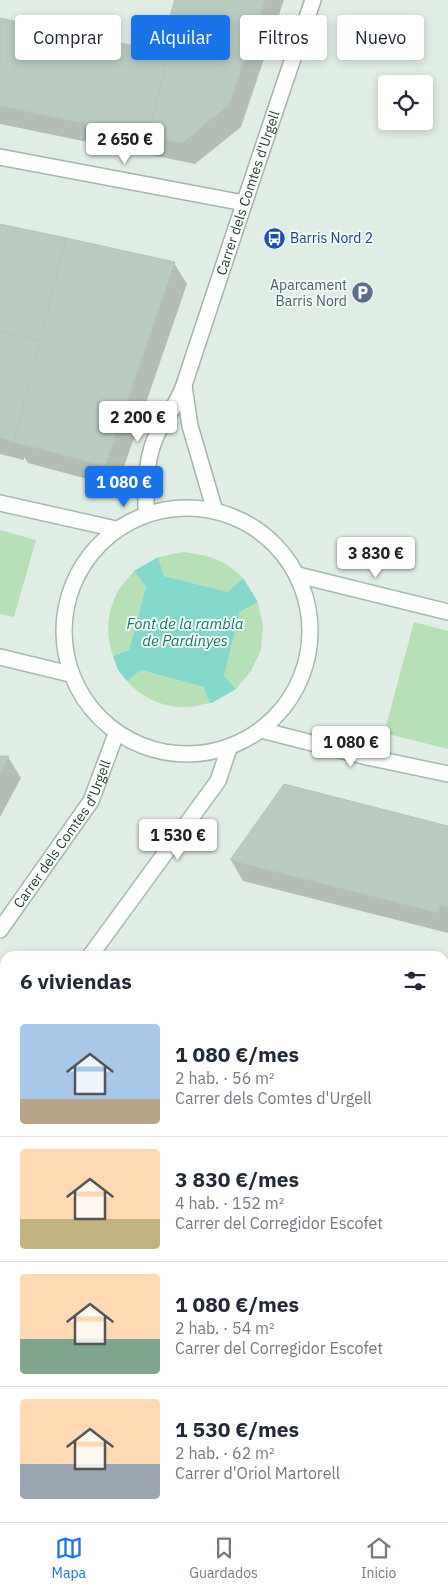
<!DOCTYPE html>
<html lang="es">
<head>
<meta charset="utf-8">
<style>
	body { margin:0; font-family:"IBM Plex Sans",sans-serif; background:#f6f6f7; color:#1f2937; height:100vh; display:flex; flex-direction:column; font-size:19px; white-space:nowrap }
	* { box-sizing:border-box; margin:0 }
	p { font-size:16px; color:#747a83 }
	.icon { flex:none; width:28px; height:28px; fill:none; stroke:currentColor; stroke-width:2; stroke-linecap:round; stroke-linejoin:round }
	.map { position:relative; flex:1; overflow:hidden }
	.drawer { position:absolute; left:0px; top:951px; width:449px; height:571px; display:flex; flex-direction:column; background:#fff; border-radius:15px 15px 0 0; box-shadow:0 2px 8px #0003 }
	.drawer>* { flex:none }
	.hud { position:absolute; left:15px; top:15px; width:419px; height:45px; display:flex; gap:10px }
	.buttons { position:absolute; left:378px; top:75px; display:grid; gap:10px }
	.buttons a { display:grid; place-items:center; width:55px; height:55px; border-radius:5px; background:#fff; box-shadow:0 2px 8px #0003; font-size:25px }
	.price { position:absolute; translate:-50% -42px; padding:0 11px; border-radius:5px; background:#fff; color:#222; font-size:16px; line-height:32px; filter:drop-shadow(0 1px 2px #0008) }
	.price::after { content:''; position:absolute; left:50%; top:30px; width:15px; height:11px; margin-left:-8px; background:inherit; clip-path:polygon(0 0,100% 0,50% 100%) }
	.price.selected { background:#1a73e8; color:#fff }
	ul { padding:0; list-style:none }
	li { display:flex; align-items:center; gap:15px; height:125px; padding:0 20px }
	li+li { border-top:1px solid #e0e1e3 }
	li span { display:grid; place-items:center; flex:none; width:140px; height:100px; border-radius:5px; color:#555 }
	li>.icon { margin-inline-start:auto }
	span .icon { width:60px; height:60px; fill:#fffc; stroke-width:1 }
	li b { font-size:21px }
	h2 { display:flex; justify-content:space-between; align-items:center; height:60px; padding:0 20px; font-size:21px }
	.tag { padding:0 18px; border-radius:5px; background:#fff; box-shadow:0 2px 8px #0003; font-size:18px; line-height:45px }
	.tag.selected { background:#1a73e8; color:#fff }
	.menu { display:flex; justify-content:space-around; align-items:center; height:70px; border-top:1px solid #e0e1e3; background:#fff; font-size:14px; color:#747a83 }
	.menu a { display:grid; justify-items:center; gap:2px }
	.menu .selected { color:#1a73e8 }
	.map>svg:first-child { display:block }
</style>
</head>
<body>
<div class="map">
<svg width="448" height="1522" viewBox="0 0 448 1522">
	<rect width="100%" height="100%" fill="#e0ede4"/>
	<path fill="#cfddd2" d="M0 1212 5 1214V1512L2 1522H0Z"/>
	<g fill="#b8e0b7">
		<path d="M0 530 36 540 14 617 0 614Z"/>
		<path d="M184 552C211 556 223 559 243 578L228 592 164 576 158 557Z"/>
		<path d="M134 571 146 587 129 650 113 656C105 635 107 613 117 593 121 585 129 578 134 571Z"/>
		<path d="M258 602 263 626 261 650 251 671 236 689 224 676 240 612Z"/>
		<path d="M414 622 448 631V749L384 733Z"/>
		<path d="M141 670 205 687 210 703C203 704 195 707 187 707 165 709 141 697 127 681Z"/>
	</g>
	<path fill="#83d7cb" d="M158 557 164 576 228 592 243 578 258 602 240 612 224 676 236 689 212 703H210L204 687 141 670 127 681 118 670 113 656 129 650 146 587 134 571Z"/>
	<g fill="#0003">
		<path d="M176 0H284L241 127 195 164 0 124V20L159 53Z"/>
		<path d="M0 226 174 263 187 284 117 487 28 463 24 457V460L0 454Z"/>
		<path d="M0 757H8L21 778 0 817Z"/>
		<path d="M448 828V933L243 881 231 860Z"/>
		<path d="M0 1332 5 1333V1518H21L20 1522H0Z"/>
		<path d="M168 1518H230L229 1522H171Z"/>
	</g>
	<g fill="#b8cbbe" stroke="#b2c7b8">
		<path d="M175 0H265L229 105 182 143 148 136 168 55 158 51Z"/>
		<path d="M0 18 158 51 168 55 148 136 0 106Z"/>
		<path d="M0 224 66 238 40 341 0 331Z"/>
		<path d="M66 238 175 262 105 466 14 442Z"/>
		<path d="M0 331 40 341 14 442 0 438Z"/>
		<path d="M0 756H9L0 773Z"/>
		<path d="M284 784 448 826V907L440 905 438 913 230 860Z"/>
		<path d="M0 1330 5 1332V1512L2 1522H0Z"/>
	</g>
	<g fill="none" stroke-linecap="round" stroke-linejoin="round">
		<defs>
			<g id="street">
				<path d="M0 157 244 203"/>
				<path d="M184 386 190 426 215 511"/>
				<path id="s1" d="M146 514C146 486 145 458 158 432 167 416 180 400 185 382 227 255 269 127 313 0"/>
				<path d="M0 1170 5 1172"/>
				<path d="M444 1289 448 1291"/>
				<path d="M72 1522 74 1518"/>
			</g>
			<g id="secondary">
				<path d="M0 503 116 529"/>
				<circle cx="187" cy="631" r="123"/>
				<path d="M298 575 448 612"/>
				<path d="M0 657 70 674"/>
				<path d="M261 730 367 757 448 774"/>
				<path id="s2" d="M0 930 91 801 116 734"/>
				<path d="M90 956 218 781 229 748"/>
				<path d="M0 1079 5 1072"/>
			</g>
		</defs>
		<use href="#street" stroke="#a2b5a9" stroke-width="18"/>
		<use href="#secondary" stroke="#a1bcab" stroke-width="18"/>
		<use href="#street" stroke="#fff" stroke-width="15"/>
		<use href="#secondary" stroke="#fff" stroke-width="15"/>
	</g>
	<defs>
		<symbol id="bus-disc" viewBox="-11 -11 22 22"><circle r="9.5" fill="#1a4fb4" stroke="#f1f9f3"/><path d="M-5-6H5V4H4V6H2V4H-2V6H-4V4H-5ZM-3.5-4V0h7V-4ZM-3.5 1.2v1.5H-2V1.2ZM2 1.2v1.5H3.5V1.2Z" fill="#fff"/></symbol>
		<symbol id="parking-disc" viewBox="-11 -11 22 22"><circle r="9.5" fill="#5c6f8a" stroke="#f1f9f3"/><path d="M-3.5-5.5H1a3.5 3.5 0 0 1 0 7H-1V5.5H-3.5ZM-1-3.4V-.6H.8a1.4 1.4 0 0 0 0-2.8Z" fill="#fff"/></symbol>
	</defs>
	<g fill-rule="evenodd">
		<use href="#bus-disc" x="262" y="226" width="25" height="25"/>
		<use href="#parking-disc" x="350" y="280" width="25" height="25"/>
	</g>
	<g text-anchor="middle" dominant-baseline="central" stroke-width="4" stroke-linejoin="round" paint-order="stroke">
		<g font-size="14" fill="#1f3f2d" stroke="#f1f9f3">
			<text stroke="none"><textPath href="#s1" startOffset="340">Carrer dels Comtes d'Urgell</textPath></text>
			<text stroke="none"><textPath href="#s2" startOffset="115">Carrer dels Comtes d'Urgell</textPath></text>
		</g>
		<g font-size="14" fill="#164399" stroke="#f1f9f3" text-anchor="start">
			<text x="290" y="238">Barris Nord 2</text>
		</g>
		<g font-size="14" fill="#4e5e75" stroke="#f1f9f3" text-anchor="end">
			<text x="347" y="285">Aparcament<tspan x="347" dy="16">Barris Nord</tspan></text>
		</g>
		<g font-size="15" font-style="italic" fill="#147a6d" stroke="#f1f9f3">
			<text x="185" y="623">Font de la rambla<tspan x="185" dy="17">de Pardinyes</tspan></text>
		</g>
	</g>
</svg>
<div class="buttons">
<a><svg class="icon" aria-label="locate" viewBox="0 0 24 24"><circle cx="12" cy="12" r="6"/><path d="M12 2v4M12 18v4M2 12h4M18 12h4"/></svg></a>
</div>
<b class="price" style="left:125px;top:165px">2 650 €</b>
<b class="price" style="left:138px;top:443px">2 200 €</b>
<b class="price selected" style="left:124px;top:508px">1 080 €</b>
<b class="price" style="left:376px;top:579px">3 830 €</b>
<b class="price" style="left:351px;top:768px">1 080 €</b>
<b class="price" style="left:178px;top:861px">1 530 €</b>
<div class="hud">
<a class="tag">Comprar</a>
<a class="tag selected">Alquilar</a>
<a class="tag">Filtros</a>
<a class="tag">Nuevo</a>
</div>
<section class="drawer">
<h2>6 viviendas<svg class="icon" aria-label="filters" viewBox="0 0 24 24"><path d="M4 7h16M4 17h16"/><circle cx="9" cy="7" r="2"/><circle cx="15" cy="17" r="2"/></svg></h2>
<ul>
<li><span style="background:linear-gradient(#a9c7e8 75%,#b9a48a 0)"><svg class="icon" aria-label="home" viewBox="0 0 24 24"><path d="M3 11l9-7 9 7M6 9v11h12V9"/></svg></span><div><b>1 080 €/mes</b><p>2 hab. · 56 m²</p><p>Carrer dels Comtes d'Urgell</p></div></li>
<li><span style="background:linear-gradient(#ffd9b3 70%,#c2b280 0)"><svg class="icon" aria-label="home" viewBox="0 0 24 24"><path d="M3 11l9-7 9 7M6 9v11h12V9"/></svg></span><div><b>3 830 €/mes</b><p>4 hab. · 152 m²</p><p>Carrer del Corregidor Escofet</p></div></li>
<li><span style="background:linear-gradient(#ffd9b3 65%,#7fa58c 0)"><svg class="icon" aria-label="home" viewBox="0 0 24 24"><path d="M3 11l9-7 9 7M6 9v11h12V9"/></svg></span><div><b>1 080 €/mes</b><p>2 hab. · 54 m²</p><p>Carrer del Corregidor Escofet</p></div></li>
<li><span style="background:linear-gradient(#ffd9b3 65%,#9aa5b1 0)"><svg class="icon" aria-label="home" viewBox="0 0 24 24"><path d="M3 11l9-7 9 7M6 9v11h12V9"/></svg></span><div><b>1 530 €/mes</b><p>2 hab. · 62 m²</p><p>Carrer d'Oriol Martorell</p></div></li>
</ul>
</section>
</div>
<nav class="menu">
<a class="selected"><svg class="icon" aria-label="map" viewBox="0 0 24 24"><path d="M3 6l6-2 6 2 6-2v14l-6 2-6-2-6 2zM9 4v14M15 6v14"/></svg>Mapa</a>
<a><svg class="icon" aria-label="saved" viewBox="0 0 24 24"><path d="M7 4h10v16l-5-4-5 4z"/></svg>Guardados</a>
<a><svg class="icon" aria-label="home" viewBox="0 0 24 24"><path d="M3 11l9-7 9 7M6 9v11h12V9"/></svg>Inicio</a>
</nav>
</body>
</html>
